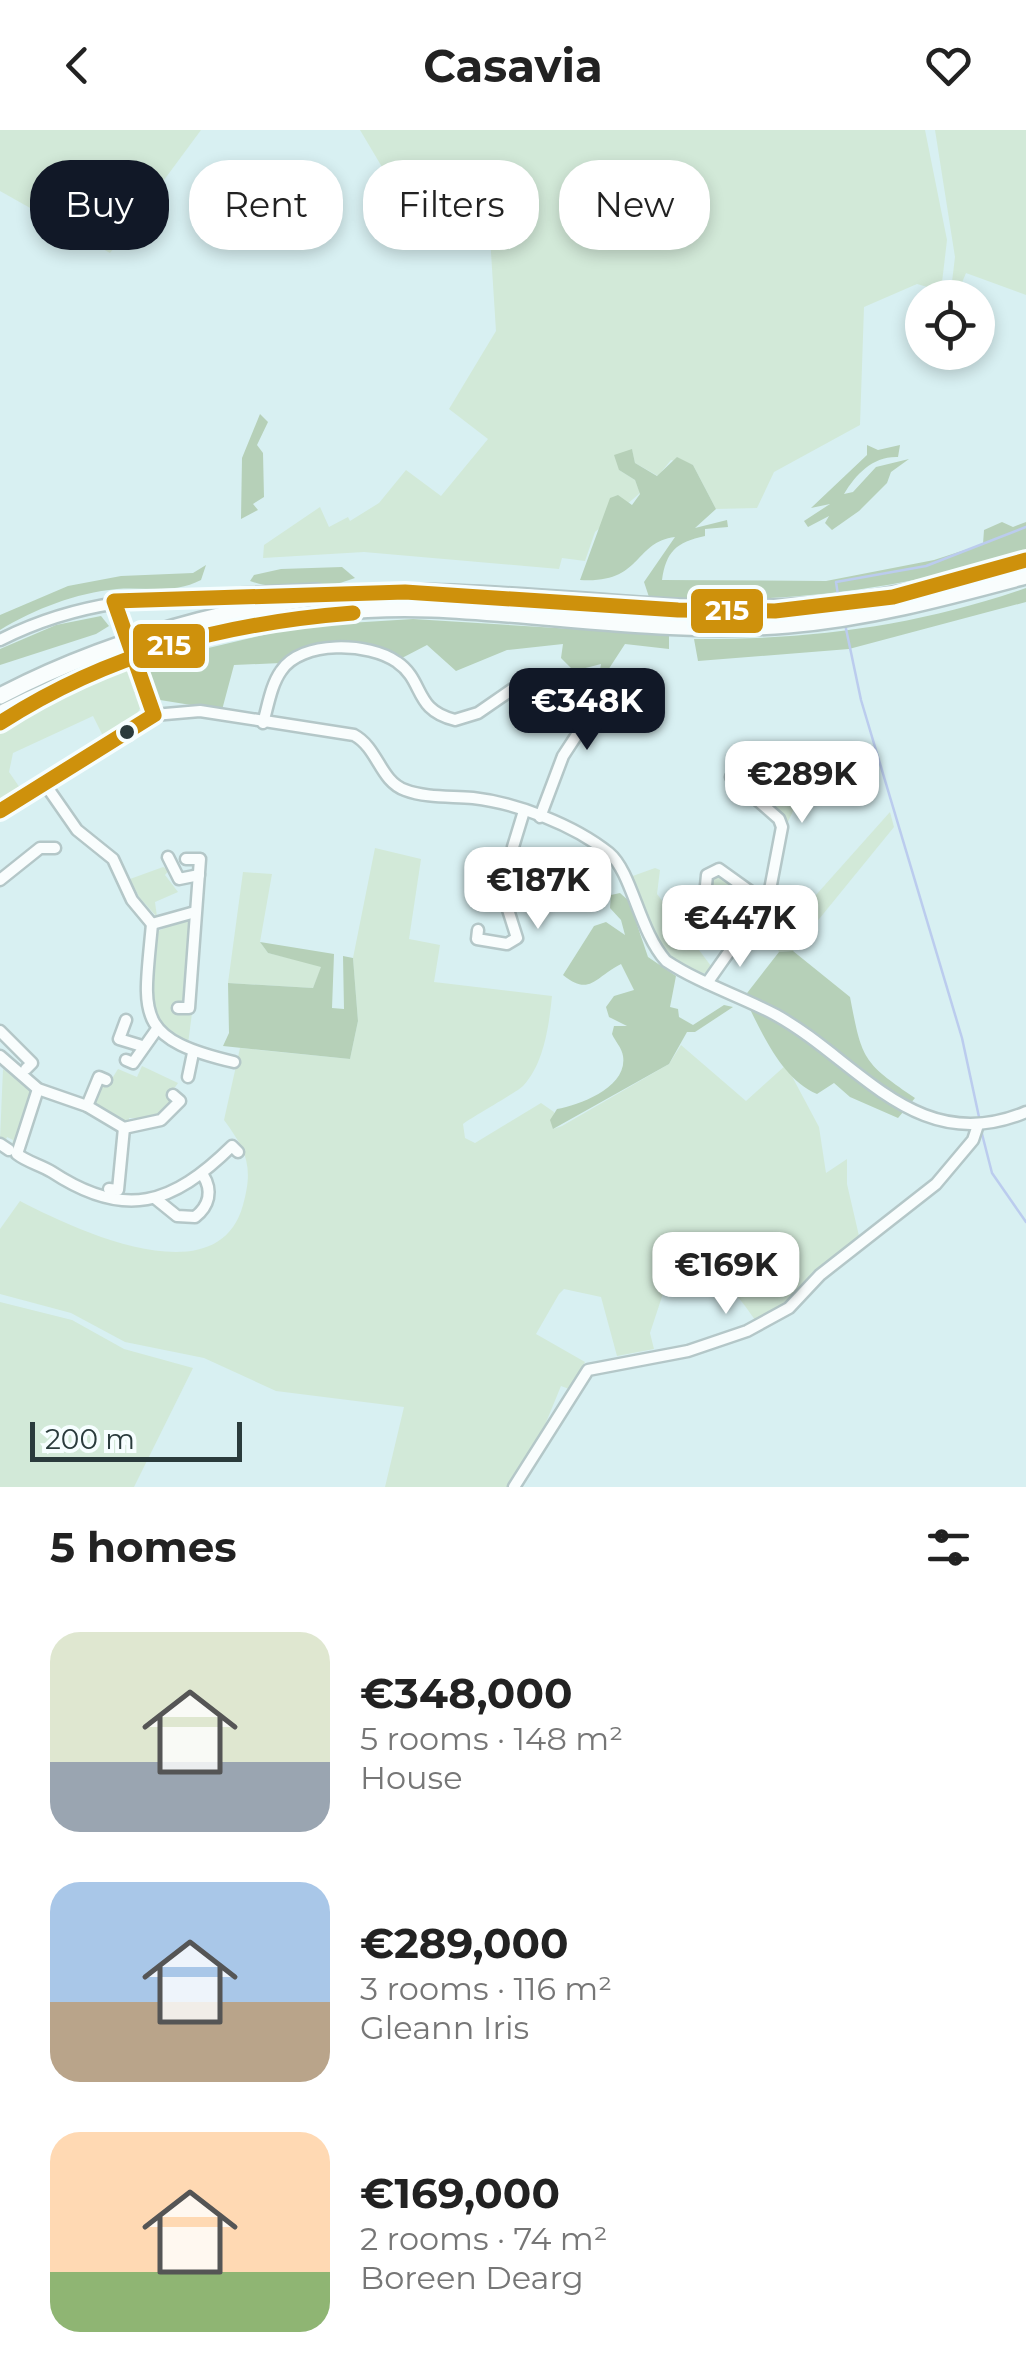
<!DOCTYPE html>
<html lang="en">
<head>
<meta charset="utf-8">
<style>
	body { margin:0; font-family:Montserrat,sans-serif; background:#f6f6f6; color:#222; height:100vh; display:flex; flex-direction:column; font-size:38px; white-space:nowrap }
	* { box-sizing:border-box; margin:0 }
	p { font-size:32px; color:#767676 }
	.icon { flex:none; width:55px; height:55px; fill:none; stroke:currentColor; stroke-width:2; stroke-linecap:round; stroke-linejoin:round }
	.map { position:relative; height:1357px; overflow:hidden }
	.details { display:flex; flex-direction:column; background:#fff; flex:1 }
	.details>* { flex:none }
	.banner { position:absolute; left:30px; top:30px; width:968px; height:90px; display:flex; gap:20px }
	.buttons { position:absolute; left:905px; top:150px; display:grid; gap:20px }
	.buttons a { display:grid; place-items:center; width:90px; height:90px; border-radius:50%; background:#fff; box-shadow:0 5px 15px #0003; font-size:50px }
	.scale { position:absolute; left:30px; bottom:25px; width:212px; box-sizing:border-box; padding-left:10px; border:5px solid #2a3b3c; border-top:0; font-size:28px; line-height:35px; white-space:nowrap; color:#2a3b3c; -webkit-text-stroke:8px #f6feff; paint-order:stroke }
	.price { position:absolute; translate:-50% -85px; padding:0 22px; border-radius:20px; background:#fff; color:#222; font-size:32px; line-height:65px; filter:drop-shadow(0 2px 5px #0008) }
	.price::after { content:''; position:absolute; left:50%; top:60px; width:30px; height:22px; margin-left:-15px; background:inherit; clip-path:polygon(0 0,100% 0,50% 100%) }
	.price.active { background:#111827; color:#fff }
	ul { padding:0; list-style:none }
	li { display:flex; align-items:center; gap:30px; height:250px; padding:0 50px }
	li span { display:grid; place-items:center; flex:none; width:280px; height:200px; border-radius:30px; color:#555 }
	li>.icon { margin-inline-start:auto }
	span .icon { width:120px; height:120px; fill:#fffc; stroke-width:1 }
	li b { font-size:42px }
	h2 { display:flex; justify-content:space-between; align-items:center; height:120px; padding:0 50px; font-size:42px }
	.pill { padding:0 35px; border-radius:40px; background:#fff; box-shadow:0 5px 15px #0003; font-size:35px; line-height:90px }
	.pill.active { background:#111827; color:#fff }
	header { display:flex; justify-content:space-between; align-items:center; height:130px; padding:0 50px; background:#fff; font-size:45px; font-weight:700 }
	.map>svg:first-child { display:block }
</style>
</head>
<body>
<header><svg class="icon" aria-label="back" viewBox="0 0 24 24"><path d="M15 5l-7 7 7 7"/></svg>Casavia<svg class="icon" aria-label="heart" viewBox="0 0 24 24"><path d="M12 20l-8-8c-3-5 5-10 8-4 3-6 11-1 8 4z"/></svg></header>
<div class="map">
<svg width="1026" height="1357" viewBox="0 0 1026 1357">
	<rect width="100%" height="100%" fill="#d8f0f2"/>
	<g fill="#d2e9d8">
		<path d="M0 0H201L110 123 0 61Z"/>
		<path d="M360 0H925L947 110 941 161 917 154 864 177 860 295 774 342 757 378 716 379 693 335 671 330 658 346 635 333 632 320 619 340 635 350 640 363 595 402 585 431 562 428 559 439 364 422 263 428 264 415 320 377 329 397 348 387 350 391 379 373 406 340 441 366 488 309 449 279 496 201 490 107 401 69Z"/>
		<path d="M935 0H1026V165L966 143 958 162 951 160 955 127Z"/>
		<path d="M128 538 140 578 135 588 106 612 93 586 13 623 9 642 20 658 0 670V600L66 562Z"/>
		<path d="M753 635 799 668 787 694 782 684 741 652Z"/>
		<path d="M890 682 894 697 793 821 779 822 775 811Z"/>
		<path d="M375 718 421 729 409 809 440 815 434 852 552 866C549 895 544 934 523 956 517 962 475 985 463 994L465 1008 475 1013 541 973 554 982 553 999 562 996 669 934 681 915 746 971 786 935 819 997 826 1043 847 1029V1054L859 1106 821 1137 798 1165 755 1190C742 1171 722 1142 698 1141L678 1118 650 1203 654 1219 617 1226 601 1167 564 1159 559 1164 536 1204 585 1232 569 1259 561 1256 540 1307 507 1357H385L404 1277 276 1261 204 1228 125 1212 71 1183 0 1164V1099L20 1071C74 1099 218 1168 243 1075 254 1036 246 1020 224 990L240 918 350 929 358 891 353 828Z"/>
		<path d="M163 737 169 740 165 745 178 762 155 772 157 787 139 767 130 749Z"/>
		<path d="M655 738 660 740 657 764 711 836 705 843C659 841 644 781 630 747Z"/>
		<path d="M243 742 272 744 260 812 268 823 322 836 313 858 228 853Z"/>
		<path d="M718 744 757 772 740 799 708 763 710 749Z"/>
		<path d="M186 788 192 792 186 871H179L177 882 192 883 188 914C138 882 144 856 156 802Z"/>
		<path d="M142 936 178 953 169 966 175 972 160 985 139 994 138 988H129V994L93 975 101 953 108 955 118 939 137 947Z"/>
		<path d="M3 939 32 962 10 1026 13 1010 7 1007 4 1014 0 1009Z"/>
		<path d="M0 1172 72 1190 124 1219 193 1238 134 1357H0Z"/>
	</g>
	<g fill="#b6d0b8">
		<path d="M260 284 268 292 257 315 263 323 264 367 253 374 258 380 241 389 242 328Z"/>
		<path d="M867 315 878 320 900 315 898 327C873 326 856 344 844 364L853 362 876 337 909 329 891 342 887 353 859 381 832 400 825 393 829 386 808 397 804 391 830 374 811 378 867 325Z"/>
		<path d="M632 319 635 333 657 346 677 327 693 335 716 379 695 398 727 390 728 397 705 399V406C676 412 666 422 662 450L826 451 934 430 983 414 984 400 1002 392 1013 397 1026 392V423C901 459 780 476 649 467L644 452 675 407C633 412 643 454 580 450L610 368 618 365 632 375 640 364 635 350 619 340 614 325Z"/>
		<path d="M206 435 201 450C174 464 146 457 117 459 75 463 35 479 0 500V485L68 456 121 446 193 443Z"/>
		<path d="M342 437 355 448C324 460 281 462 250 451L254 445 281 439Z"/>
		<path d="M1026 458V472L849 519 698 531 694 509C809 510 917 496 1026 458Z"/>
		<path d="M101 486 109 496 96 504 0 535V519L56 495Z"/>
		<path d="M413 489 669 505V519L625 514 597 557 601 534 574 541 561 528 563 514 507 520 456 541 427 515 402 528 381 518 318 513 281 533 234 535 222 580 160 570 145 540 162 529 301 496Z"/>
		<path d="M620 763 629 771 648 827 676 846 670 877 678 879 679 887 693 895 724 875 733 877 695 902H687L669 934 553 999 550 990 557 979C580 975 628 957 623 926 622 918 615 911 612 904L614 896H627L609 887 606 877 614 866 634 860 621 834C595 847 590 867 563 845L594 796 606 792 625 805 621 790 610 778 611 765Z"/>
		<path d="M260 812 334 824 332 878 344 879 343 826 353 828 358 891 350 929 223 916 229 903 228 853 313 858 321 837 268 823Z"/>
		<path d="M793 821 850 867C862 929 862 932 915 968L898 988 850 967 834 953 817 964C781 949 761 901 744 867L779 822Z"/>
	</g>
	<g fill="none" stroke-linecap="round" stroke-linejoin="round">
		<g stroke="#bce" stroke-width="2.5">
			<path d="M838 465 836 452 926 436 1026 397"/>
			<path d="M841 480 842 481"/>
			<path d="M845 494 861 570 962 908 979 987"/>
			<path d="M981 1000 992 1043 1026 1092"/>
		</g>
		<defs>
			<g id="minor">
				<path d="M0 510C81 469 152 467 241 466"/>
				<path d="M142 561 154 585"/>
				<path d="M263 593C268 576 271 555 281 541 301 510 369 512 397 532 425 551 413 580 455 590L478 583 530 547"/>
				<path d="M45 654 77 700 113 729 132 770 152 794"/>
				<path d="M0 681 154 585 200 581 354 605C378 618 380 651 405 660 426 668 451 666 473 668 517 673 574 695 609 723 632 742 639 801 666 831 701 854 740 866 776 885 859 931 917 1028 1026 982"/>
				<path d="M540 687 563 626 614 548"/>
				<path d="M168 727 179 749 199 745"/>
				<path d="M0 750 40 718H55"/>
				<path d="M152 794C144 884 132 908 234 932"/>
				<path d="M152 794 195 782"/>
				<path d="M478 800 477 809 507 814 517 808 504 767 519 740 513 717 524 681"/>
				<path d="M742 805 705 766 707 745 719 739 765 772"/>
				<path d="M707 853 769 765 782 697 779 689 731 647"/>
				<path d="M178 878H189L200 729H186"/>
				<path d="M126 890 119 909 142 916"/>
				<path d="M0 901 32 933 26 939"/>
				<path d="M0 926 38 959 87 976 124 998 161 990 180 971 173 965"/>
				<path d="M126 930 133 933 157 899"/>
				<path d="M188 947 193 923"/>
				<path d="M38 959 17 1024C27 1032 41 1035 52 1042 125 1090 172 1075 232 1016L238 1022"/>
				<path d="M87 976 99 947 106 950"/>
				<path d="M0 1014 9 1020"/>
				<path d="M109 1059 118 1060 124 998"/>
				<path d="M156 1069 177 1086 195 1087C209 1076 213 1061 203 1045"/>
				<path d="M514 1357 588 1240 688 1221 747 1201 789 1178 820 1145 936 1054 973 1010 978 995"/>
			</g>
			<g id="highway">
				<path d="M241 466 317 462"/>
				<path d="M0 566C117 505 277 461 409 462 596 463 750 503 939 455 968 448 998 442 1026 430"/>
				<path d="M0 584C130 517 285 473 432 479 550 484 670 505 788 495 870 488 947 467 1026 446"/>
			</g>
		</defs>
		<use href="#minor" stroke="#b4c7c8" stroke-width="15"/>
		<use href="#highway" stroke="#b4c7c8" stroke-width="20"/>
		<use href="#minor" stroke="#f9fdfd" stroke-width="10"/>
		<use href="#highway" stroke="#f9fdfd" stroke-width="15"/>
		<defs>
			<path id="minor-bridge" d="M119 492 142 561"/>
		</defs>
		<use href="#minor-bridge" stroke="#b4c7c8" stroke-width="15" stroke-linecap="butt"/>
		<use href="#minor-bridge" stroke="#f9fdfd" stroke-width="10"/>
		<defs>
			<g id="bus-1">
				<path d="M0 593C108 523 226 493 353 483"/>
				<path d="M0 681 154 585 114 471 405 462 678 480 775 481 893 467 1026 430"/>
			</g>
		</defs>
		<use href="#bus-1" stroke="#f6feff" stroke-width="22"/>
		<use href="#bus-1" stroke="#ce910c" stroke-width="15"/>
	</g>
	<circle fill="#2a3b3c" stroke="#f6feff" stroke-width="4" cx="127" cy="602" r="9"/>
	<g stroke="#f6feff" stroke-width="4">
		<rect x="689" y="457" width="76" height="48" rx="10" fill="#ce910c"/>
		<rect x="131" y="492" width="76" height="48" rx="10" fill="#ce910c"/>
	</g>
	<g font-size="28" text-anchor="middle" font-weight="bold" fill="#fff">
		<text x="727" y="490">215</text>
		<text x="169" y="525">215</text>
	</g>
</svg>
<div class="buttons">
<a><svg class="icon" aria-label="locate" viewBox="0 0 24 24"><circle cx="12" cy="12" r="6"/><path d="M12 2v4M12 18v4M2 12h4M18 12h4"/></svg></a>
</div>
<div class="scale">200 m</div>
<b class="price active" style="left:587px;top:623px">€348K</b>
<b class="price" style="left:802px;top:696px">€289K</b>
<b class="price" style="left:538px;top:802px">€187K</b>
<b class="price" style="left:740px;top:840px">€447K</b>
<b class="price" style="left:726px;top:1187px">€169K</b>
<div class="banner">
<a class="pill active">Buy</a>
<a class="pill">Rent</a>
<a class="pill">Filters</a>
<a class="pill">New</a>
</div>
</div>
<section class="details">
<h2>5 homes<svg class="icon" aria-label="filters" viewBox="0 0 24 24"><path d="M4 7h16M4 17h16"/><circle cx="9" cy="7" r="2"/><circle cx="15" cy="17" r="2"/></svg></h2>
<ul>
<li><span style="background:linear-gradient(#dfe7d0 65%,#9aa5b1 0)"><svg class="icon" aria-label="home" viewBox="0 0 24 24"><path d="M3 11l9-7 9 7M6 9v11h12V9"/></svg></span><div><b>€348,000</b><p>5 rooms · 148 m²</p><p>House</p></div></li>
<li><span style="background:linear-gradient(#a9c7e8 60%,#b9a48a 0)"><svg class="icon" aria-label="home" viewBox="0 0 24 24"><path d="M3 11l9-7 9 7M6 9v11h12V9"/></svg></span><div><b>€289,000</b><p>3 rooms · 116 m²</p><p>Gleann Iris</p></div></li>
<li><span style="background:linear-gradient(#ffd9b3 70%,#8fb573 0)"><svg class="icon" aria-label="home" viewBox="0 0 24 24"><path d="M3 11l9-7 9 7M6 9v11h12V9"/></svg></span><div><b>€169,000</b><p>2 rooms · 74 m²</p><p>Boreen Dearg</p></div></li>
</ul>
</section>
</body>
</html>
